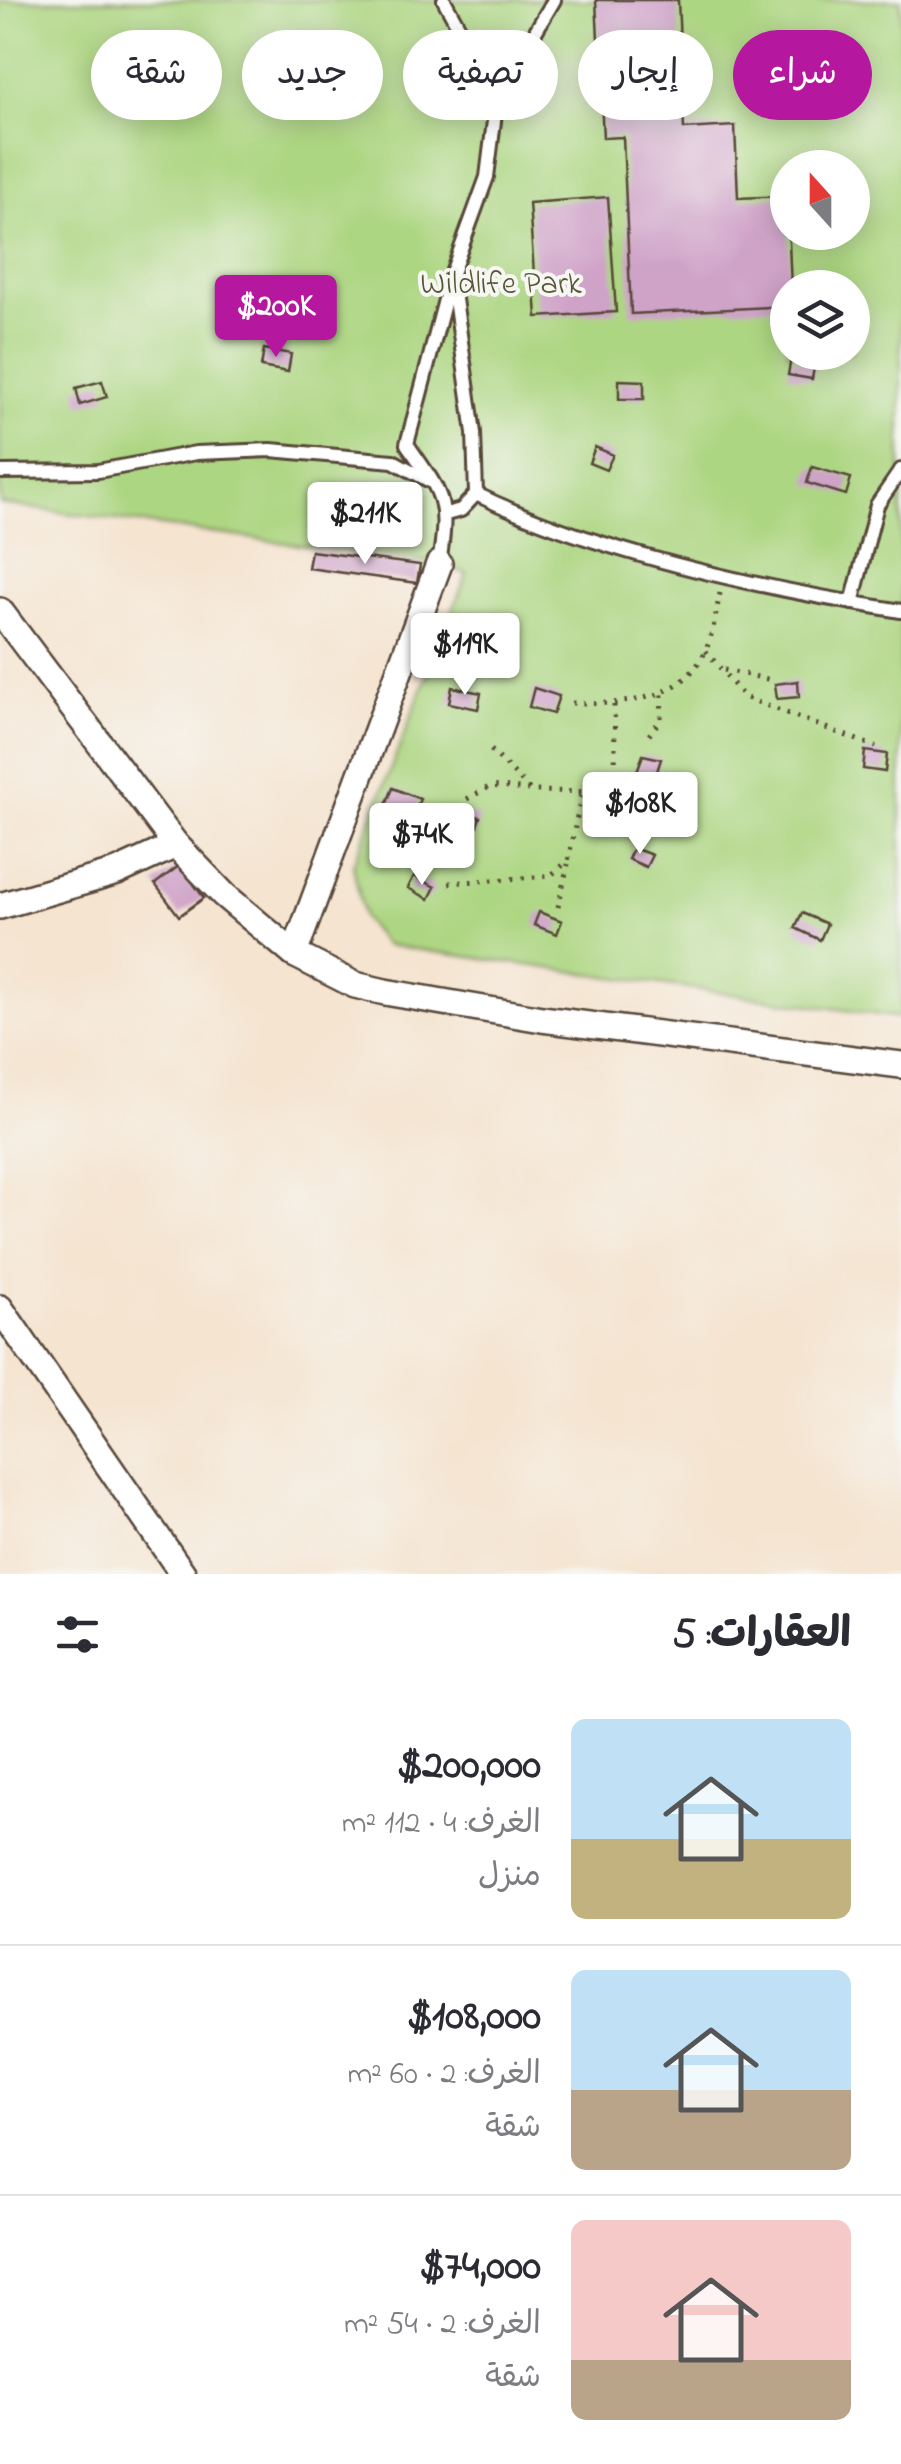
<!DOCTYPE html>
<html lang="ar">
<head>
<meta charset="utf-8">
<style>
	body { margin:0; font-family:"Indie Flower","Playpen Sans Arabic",sans-serif; background:#f2f2f3; color:#2b2b33; direction:rtl; height:100vh; display:flex; flex-direction:column; font-size:38px; white-space:nowrap }
	* { box-sizing:border-box; margin:0 }
	p { font-size:32px; color:#7c7c81 }
	.icon { flex:none; width:55px; height:55px; fill:none; stroke:currentColor; stroke-width:2; stroke-linecap:round; stroke-linejoin:round }
	.map { position:relative; height:1574px; overflow:hidden; direction:ltr }
	.drawer { display:flex; flex-direction:column; background:#fff; flex:1 }
	.drawer>* { flex:none }
	.guide { position:absolute; left:30px; top:30px; width:842px; height:90px; direction:rtl; display:flex; gap:20px }
	.needle { width:65px; rotate:339deg }
	.controls { position:absolute; left:770px; top:150px; display:grid; gap:20px }
	.controls a { display:grid; place-items:center; width:100px; height:100px; border-radius:50%; background:#fff; box-shadow:0 5px 25px #0003; font-size:50px }
	.price { position:absolute; translate:-50% -85px; padding:0 22px; border-radius:10px; background:#fff; color:#222; font-size:32px; line-height:65px; filter:drop-shadow(0 2px 5px #0008) }
	.price::after { content:''; position:absolute; left:50%; top:60px; width:30px; height:22px; margin-left:-15px; background:inherit; clip-path:polygon(0 0,100% 0,50% 100%) }
	.price.selected { background:#b5179e; color:#fff }
	ul { padding:0; list-style:none }
	li { display:flex; align-items:center; gap:30px; height:250px; padding:0 50px }
	li+li { border-top:2px solid #e1e1e2 }
	li span { display:grid; place-items:center; flex:none; width:280px; height:200px; border-radius:15px; color:#555 }
	li>.icon { margin-inline-start:auto }
	span .icon { width:120px; height:120px; fill:#fffc; stroke-width:1 }
	li b { font-size:42px }
	h2 { display:flex; justify-content:space-between; align-items:center; height:120px; padding:0 50px; font-size:42px }
	.pill { padding:0 35px; border-radius:45px; background:#fff; box-shadow:0 5px 25px #0003; font-size:35px; line-height:90px }
	.pill.selected { background:#b5179e; color:#fff }
	.map>svg:first-child { display:block }
</style>
</head>
<body>
<div class="map">
<svg width="901" height="1574" viewBox="0 0 901 1574">
	<rect width="100%" height="100%" fill="#f6f6f2"/>
	<filter id="ink" filterUnits="userSpaceOnUse"><feTurbulence type="fractalNoise" baseFrequency=".01" numOctaves="2"/><feDisplacementMap in="SourceGraphic" scale="20" xChannelSelector="R" yChannelSelector="G"/><feConvolveMatrix kernelMatrix="1 2 1 2 8 2 1 2 1" color-interpolation-filters="sRGB"/></filter>
	<filter id="wash" filterUnits="userSpaceOnUse"><feTurbulence type="fractalNoise" baseFrequency=".0048" numOctaves="4" result="noise"/><feDisplacementMap in="SourceGraphic" scale="40" xChannelSelector="R" yChannelSelector="G"/><feGaussianBlur stdDeviation="2.25" result="paint"/><feColorMatrix in="noise" values="0 0 0 0 0 0 0 0 0 0 0 0 0 0 0 0 0 1.4 0 .05"/><feComposite in="paint" operator="in"/></filter>
	<g filter="url(#wash)">
		<rect width="100%" height="100%" fill="#f5e4d0"/>
		<path fill="#add682" stroke="#748050" stroke-width="2.5" fill-rule="evenodd" d="M0 0H901V1018L385 945 364 919 353 865 467 574 439 564 0 504ZM788 168H852V232H788ZM788 288H852V352H788Z"/>
		<g id="blocks">
			<g fill="#cfa2c8">
				<path d="M596 0H678L684 129 735 126 738 198 787 196 791 288H788V306L631 314 623 137 603 138Z"/>
				<path d="M608 197 616 312 537 317 529 203Z"/>
				<path d="M252 311 254 328 231 329 229 312Z"/>
				<path d="M264 349 291 354 288 372 261 367Z"/>
				<path d="M791 358 815 362 812 379 788 375Z"/>
				<path d="M619 380 644 381V399H619Z"/>
				<path d="M102 381 107 397 80 405 76 388Z"/>
				<path d="M595 447 613 455 606 470 589 463Z"/>
				<path d="M812 467 851 478 846 495 807 483Z"/>
				<path d="M311 551 420 565 417 583 308 568Z"/>
				<path d="M798 681 799 697 777 699 775 684Z"/>
				<path d="M452 687 481 693 478 709 449 703Z"/>
				<path d="M534 688 559 696 553 714 529 707Z"/>
				<path d="M865 751 887 754 885 772 863 769Z"/>
				<path d="M643 755 661 759 655 778 637 771Z"/>
				<path d="M393 788 420 799 405 836 378 825Z"/>
				<path d="M454 810 480 817 474 835 450 829Z"/>
				<path d="M633 848 652 855 646 867 628 859Z"/>
				<path d="M180 865 204 898 179 916 155 884Z"/>
				<path d="M414 876 435 887 429 899 408 888Z"/>
				<path d="M539 912 562 921 557 934 534 925Z"/>
				<path d="M802 913 827 924 820 940 795 928Z"/>
			</g>
		</g>
	</g>
	<g filter="url(#ink)">
		<use href="#blocks" fill-opacity="0" stroke="#574639" stroke-width="2.5"/>
		<g fill="none" stroke-linecap="round" stroke-linejoin="round">
			<defs>
				<g id="service">
					<path d="M444 0 497 97"/>
					<path d="M452 278 474 433 476 494"/>
					<path d="M0 472 98 471 196 453 271 450 393 461 430 481"/>
					<path d="M446 514 461 510 476 494C599 554 765 589 901 611"/>
					<path d="M439 564C449 500 444 497 407 444L452 273 487 177 497 97 554 0"/>
					<path d="M852 603 877 505 901 470"/>
				</g>
				<g id="minor">
					<path d="M439 564 294 954 355 985 385 992 542 1019 901 1065"/>
					<path d="M0 611 176 845 224 895 294 954"/>
					<path d="M0 906 117 872 176 845"/>
					<path d="M0 1308 183 1574"/>
				</g>
			</defs>
			<use href="#service" stroke="#574639" stroke-width="18"/>
			<use href="#minor" stroke="#574639" stroke-width="30"/>
			<g stroke="#574639" stroke-width="5" stroke-dasharray="2.5 8" stroke-linecap="butt">
				<path d="M706 651 744 697 876 747"/>
				<path d="M724 670 772 680"/>
				<path d="M572 703C619 705 679 703 704 654 713 636 716 612 720 593"/>
				<path d="M614 705 616 792 626 828"/>
				<path d="M649 735 661 719 662 694"/>
				<path d="M491 750 531 791 616 792"/>
				<path d="M467 799 491 786 528 790"/>
				<path d="M449 883 550 876 568 861 582 792"/>
				<path d="M558 907 568 864"/>
			</g>
			<use href="#service" stroke="#fff" stroke-width="12"/>
			<use href="#minor" stroke="#fff" stroke-width="25"/>
		</g>
	</g>
	<g text-anchor="middle" dominant-baseline="central" stroke-width="8" stroke-linejoin="round" paint-order="stroke">
		<g font-size="32" fill="#585537" stroke="#f6f6f2">
			<text x="501" y="285">Wildlife Park</text>
		</g>
	</g>
</svg>
<div class="controls">
<a><svg class="needle" viewBox="-14 -14 28 28"><path d="M0-13l5 13h-10z" fill="#e53935"/><path d="M0 13l5-13h-10z" fill="#7c7c81"/></svg></a>
<a><svg class="icon" aria-label="layers" viewBox="0 0 24 24"><path d="M12 4l9 5-9 5-9-5zM3 14l9 5 9-5"/></svg></a>
</div>
<b class="price selected" style="left:276px;top:360px">$200K</b>
<b class="price" style="left:365px;top:567px">$211K</b>
<b class="price" style="left:465px;top:698px">$119K</b>
<b class="price" style="left:640px;top:857px">$108K</b>
<b class="price" style="left:422px;top:888px">$74K</b>
<div class="guide">
<a class="pill selected">شراء</a>
<a class="pill">إيجار</a>
<a class="pill">تصفية</a>
<a class="pill">جديد</a>
<a class="pill">شقة</a>
</div>
</div>
<section class="drawer">
<h2>العقارات: 5<svg class="icon" aria-label="filters" viewBox="0 0 24 24"><path d="M4 7h16M4 17h16"/><circle cx="9" cy="7" r="2"/><circle cx="15" cy="17" r="2"/></svg></h2>
<ul>
<li><span style="background:linear-gradient(#bfe0f5 60%,#c2b280 0)"><svg class="icon" aria-label="home" viewBox="0 0 24 24"><path d="M3 11l9-7 9 7M6 9v11h12V9"/></svg></span><div><b>$200,000</b><p>الغرف: 4 · 112 m²</p><p>منزل</p></div></li>
<li><span style="background:linear-gradient(#bfe0f5 60%,#b9a48a 0)"><svg class="icon" aria-label="home" viewBox="0 0 24 24"><path d="M3 11l9-7 9 7M6 9v11h12V9"/></svg></span><div><b>$108,000</b><p>الغرف: 2 · 60 m²</p><p>شقة</p></div></li>
<li><span style="background:linear-gradient(#f6c9c9 70%,#b9a48a 0)"><svg class="icon" aria-label="home" viewBox="0 0 24 24"><path d="M3 11l9-7 9 7M6 9v11h12V9"/></svg></span><div><b>$74,000</b><p>الغرف: 2 · 54 m²</p><p>شقة</p></div></li>
</ul>
</section>
</body>
</html>
